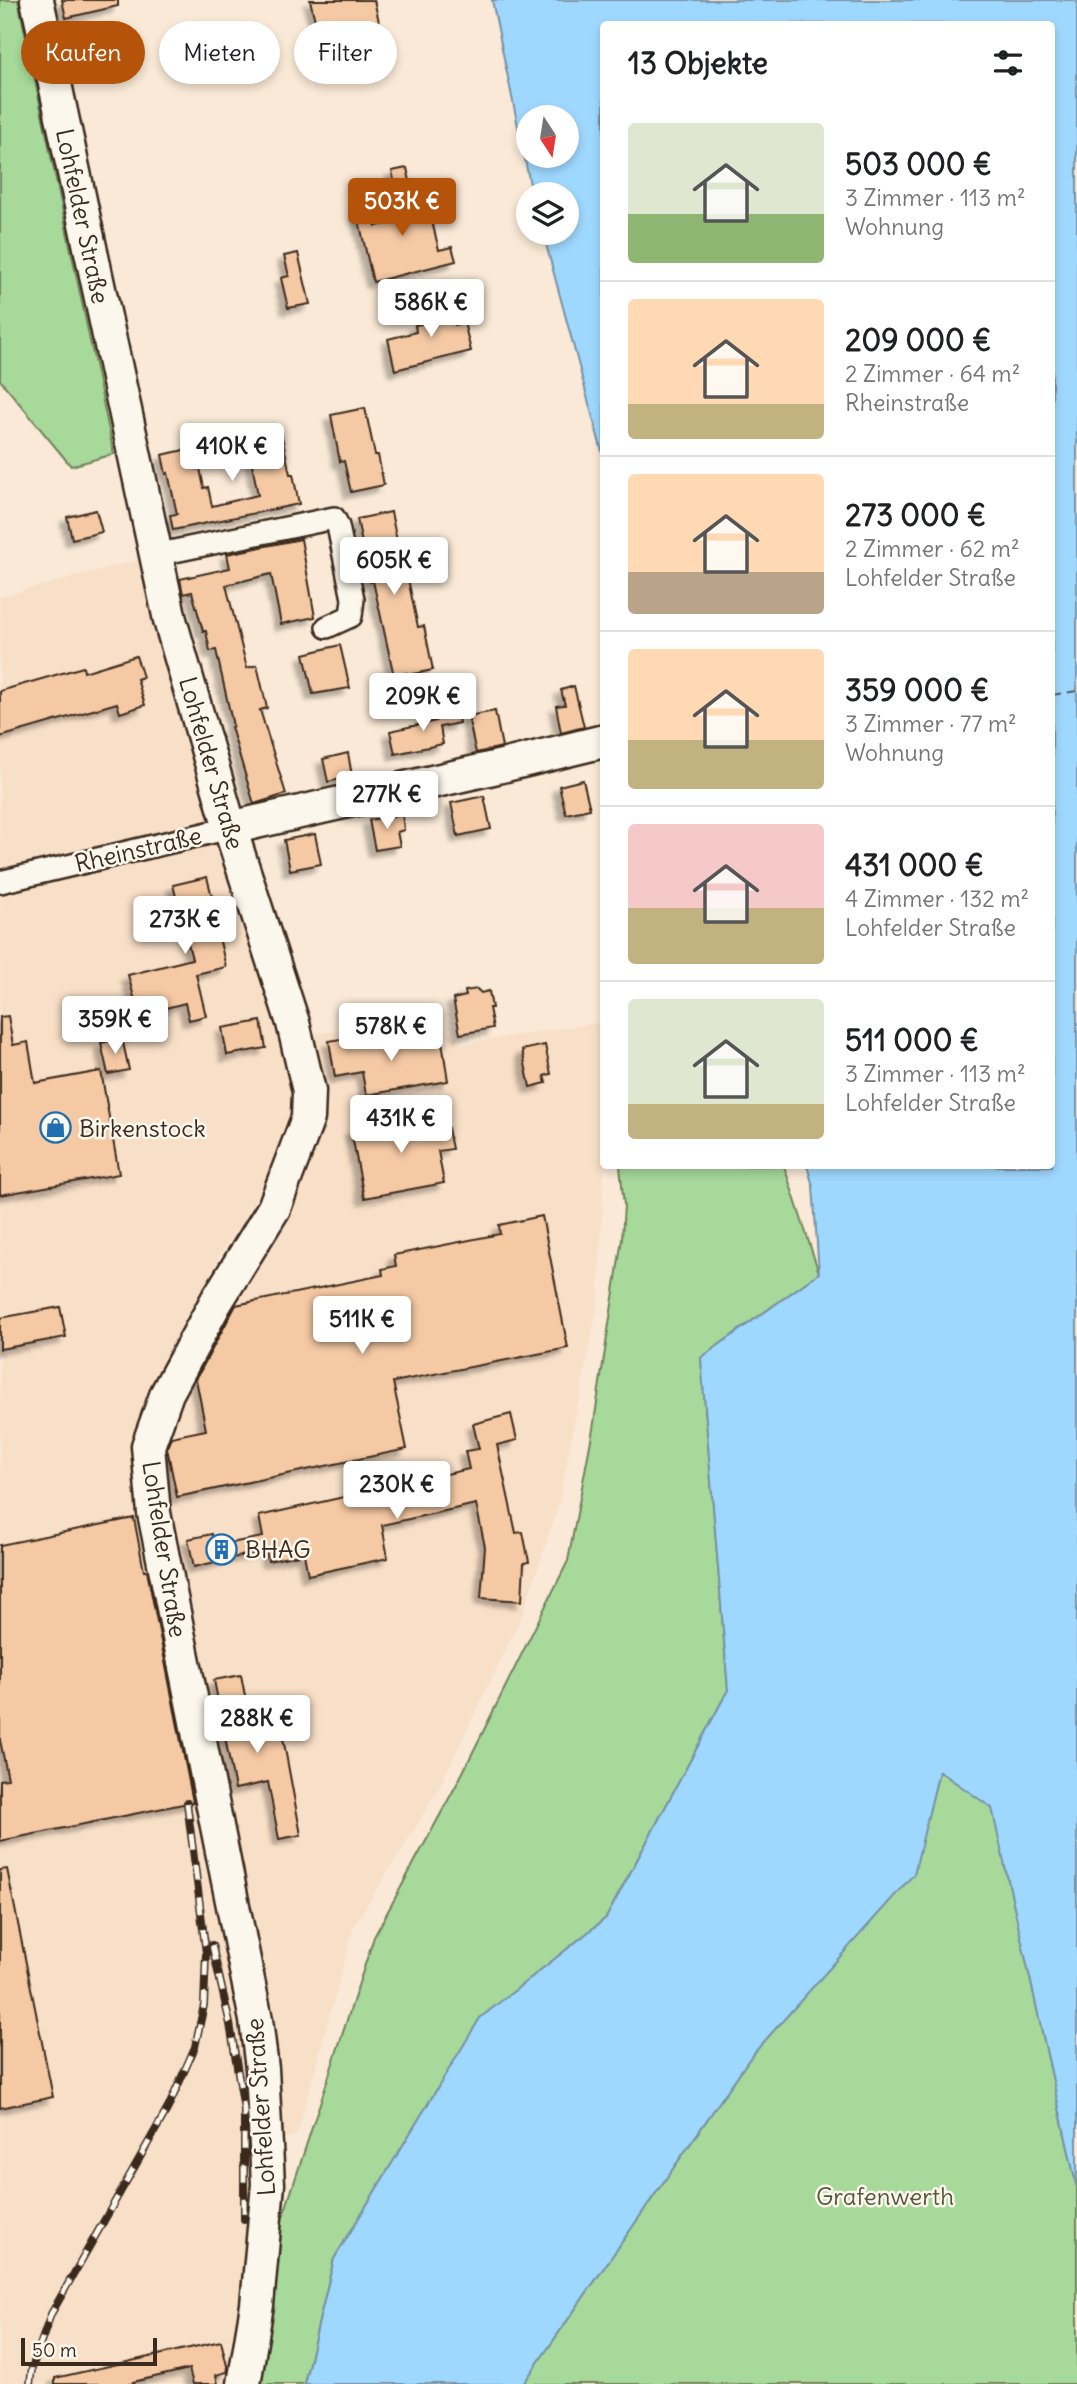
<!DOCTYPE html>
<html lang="de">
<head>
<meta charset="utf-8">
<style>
	body { margin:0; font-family:Delius,sans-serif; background:#f2f2f2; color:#202124; height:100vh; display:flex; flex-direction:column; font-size:26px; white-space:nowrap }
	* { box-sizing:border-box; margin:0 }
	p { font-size:23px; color:#757577 }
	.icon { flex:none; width:38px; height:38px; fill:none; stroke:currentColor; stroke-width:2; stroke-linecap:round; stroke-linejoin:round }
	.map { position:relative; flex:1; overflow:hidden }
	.side { position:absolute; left:600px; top:21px; width:455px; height:1148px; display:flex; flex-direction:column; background:#fff; border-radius:7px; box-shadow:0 4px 10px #0003 }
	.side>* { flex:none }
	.hud { position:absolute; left:21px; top:21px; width:474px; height:63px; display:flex; gap:14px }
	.needle { width:46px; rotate:168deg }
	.fabs { position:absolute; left:516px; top:105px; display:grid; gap:14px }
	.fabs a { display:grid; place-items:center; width:63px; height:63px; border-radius:50%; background:#fff; box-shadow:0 4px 10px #0003; font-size:35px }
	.scale { position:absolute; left:21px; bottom:18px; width:136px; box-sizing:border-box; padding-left:7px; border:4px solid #3b2a1e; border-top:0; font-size:19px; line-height:24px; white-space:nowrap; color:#3b2a1e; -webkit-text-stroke:5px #fbf7ec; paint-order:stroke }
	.price { position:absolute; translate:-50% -60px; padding:0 16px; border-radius:7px; background:#fff; color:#222; font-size:23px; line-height:46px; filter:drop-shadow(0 2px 4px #0008) }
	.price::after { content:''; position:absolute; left:50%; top:42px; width:21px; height:16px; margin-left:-10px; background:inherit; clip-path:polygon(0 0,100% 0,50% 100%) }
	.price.current { background:#b45309; color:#fff }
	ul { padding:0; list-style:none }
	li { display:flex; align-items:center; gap:21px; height:175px; padding:0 28px }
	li+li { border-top:2px solid #e0e0e0 }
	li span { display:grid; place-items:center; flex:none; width:196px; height:140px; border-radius:7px; color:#555 }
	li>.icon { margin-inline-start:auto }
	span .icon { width:84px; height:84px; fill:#fffc; stroke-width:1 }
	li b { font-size:30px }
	h2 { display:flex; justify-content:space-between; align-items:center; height:84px; padding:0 28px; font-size:30px }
	.chip { padding:0 24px; border-radius:32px; background:#fff; box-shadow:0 4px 10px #0003; font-size:24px; line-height:63px }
	.chip.current { background:#b45309; color:#fff }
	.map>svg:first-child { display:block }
</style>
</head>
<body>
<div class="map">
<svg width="1077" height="2384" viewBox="0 0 1077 2384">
	<defs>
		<filter id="shadow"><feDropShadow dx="-6" dy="6" stdDeviation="2" flood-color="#0004"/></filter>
	</defs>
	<rect width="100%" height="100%" fill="#f9e9d6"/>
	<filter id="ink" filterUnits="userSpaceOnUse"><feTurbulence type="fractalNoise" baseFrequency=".0143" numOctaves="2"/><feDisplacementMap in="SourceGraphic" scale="14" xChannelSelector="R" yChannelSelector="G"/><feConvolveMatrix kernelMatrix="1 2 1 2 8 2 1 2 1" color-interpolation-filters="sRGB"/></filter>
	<g filter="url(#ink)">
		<path fill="#f8dfc7" d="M138 560 160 653 236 911 281 1036 294 1097 282 1146 263 1189 219 1257 134 1439V1518L144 1571 153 1569 168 1531 158 1446 178 1391 286 1203 307 1035 438 1018 461 1044 604 1022V1166L598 1302 557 1510 523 1613 437 1792 354 1926 297 2135 256 2146 252 2245 232 2384H0V597Z"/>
		<g fill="#a7d99b" stroke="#71825c" stroke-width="2">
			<path d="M0 0H18L114 454 71 466 0 380Z"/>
			<path d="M620 1166H784L819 1273 701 1358 728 1690 606 1918 480 2019 334 2259 304 2384H256L281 2223 374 1937 459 1780 568 1561 593 1429 622 1239 624 1205Z"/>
			<path d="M939 1771 992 1807 1077 2188V2384H523L752 2055 913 1874Z"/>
		</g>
		<path fill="#9fd8ff" stroke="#7792a5" stroke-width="2" fill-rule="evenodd" d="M492 0H1077V2188L992 1808 939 1771 914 1874 752 2055 523 2384H304L334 2259 480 2018 606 1918 728 1690 701 1358 819 1273 813 1186 807 1166H1052V24H604V459L543 233H567V194H532ZM528 117H567V156H528Z"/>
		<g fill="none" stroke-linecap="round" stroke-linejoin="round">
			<path stroke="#545656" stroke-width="2" stroke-dasharray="9 7" stroke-linecap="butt" d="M1052 695 1077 691"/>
		</g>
		<g fill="#f5c9a4" stroke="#3b2a1e" stroke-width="2" fill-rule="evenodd" filter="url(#shadow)">
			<path d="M62 0H118V6L66 18Z"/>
			<path d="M310 0H374L387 56 347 65 345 57 325 62Z"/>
			<path d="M407 168 418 216 430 213 439 250 452 247 456 261 373 282 357 212 372 208 376 226 403 220 392 171Z"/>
			<path d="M298 253 310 304 288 308 281 278 289 276 284 256Z"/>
			<path d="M449 302 455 325 464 322 471 351 395 370 388 339 416 332 415 325 424 323 420 309Z"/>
			<path d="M365 408 375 455H378L384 485 351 492 344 461 340 462 331 415Z"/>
			<path d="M280 427 290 474H293L299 504 173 530 170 515 177 514 168 473 166 474 162 455 193 448 197 469 200 468 204 488 208 487 212 506 258 495 246 434Z"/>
			<path d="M96 510 102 532 72 539 67 517Z"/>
			<path d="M391 512 404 575 407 574 418 627 424 626 433 670 408 675 407 673 394 676 373 581 370 582 357 519Z"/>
			<path d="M301 539 315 617 281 624 271 574 226 585 247 668 257 665 267 708 260 710 286 794 254 804 231 727 233 726 216 650 210 651 206 631H203L192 592 183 594 180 579 230 568 227 554Z"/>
			<path d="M340 645 350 688 313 694 304 654Z"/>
			<path d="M136 656 143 677 137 679 145 705 120 713 117 703 0 737V691L83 667 84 672Z"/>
			<path d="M574 686 584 727 561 733 556 706 565 705 561 690Z"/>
			<path d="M456 708 459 723 440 727 443 744 395 754 390 731 436 721 434 712Z"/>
			<path d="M495 711 502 747 476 753 468 716Z"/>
			<path d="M348 753 352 776 328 782 323 759Z"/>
			<path d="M583 780 590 809 566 814 559 786Z"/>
			<path d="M484 796 491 829 458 836 451 803Z"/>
			<path d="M402 814 404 830 397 832 400 846 375 850 369 820Z"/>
			<path d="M315 834 321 864 290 870 284 840Z"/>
			<path d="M207 877 221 932 218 933 226 967 196 974 206 1016 189 1020 185 1003 139 1015 128 975 192 959 173 885Z"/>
			<path d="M477 989 481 993 489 991 492 1008H489L493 1028 460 1034 453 999 466 996 465 991Z"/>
			<path d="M8 1016 13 1045 28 1042 35 1083 101 1071 119 1174 0 1195V1017Z"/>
			<path d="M261 1021 266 1048 227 1055 222 1028Z"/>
			<path d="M369 1034 371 1047 441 1035 448 1081 366 1095 362 1072 335 1077 329 1041Z"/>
			<path d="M122 1038 129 1070 108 1074 101 1043Z"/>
			<path d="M545 1045 551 1074 544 1076 546 1083 530 1087 522 1050Z"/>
			<path d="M445 1113 452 1149 438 1151 444 1183 364 1198 351 1130Z"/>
			<path d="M542 1216 568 1348 393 1382 407 1449 177 1497 167 1448 171 1437 206 1430 196 1379 236 1305 383 1275 382 1269 396 1266 394 1255 500 1234 499 1225ZM388 1298 393 1325 357 1333 351 1304Z"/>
			<path d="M60 1307 66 1337 0 1349V1318Z"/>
			<path d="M511 1414 517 1440 497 1445 516 1533 523 1532 529 1562 524 1563 522 1601 481 1598 485 1547 476 1504 382 1525 388 1558 308 1575 304 1554 268 1561 266 1550 194 1567 188 1539 212 1534 214 1546 263 1537 259 1516 469 1469 465 1451 479 1449 473 1424Z"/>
			<path d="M134 1518 144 1571H147L193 1802 0 1841V1780L8 1779 0 1740V1545Z"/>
			<path d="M241 1675 252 1732 281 1727 301 1835 279 1839 268 1782 235 1789 214 1680Z"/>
			<path d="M7 1869 53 2097 0 2108V1870Z"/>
			<path d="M221 2341 228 2370 227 2372 216 2375 218 2384H193L189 2369 133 2382 134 2384H55V2378Z"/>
		</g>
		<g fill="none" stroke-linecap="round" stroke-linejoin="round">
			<defs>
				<g id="street">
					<path d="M155 555 334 518 338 526 353 599 351 616 327 627"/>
					<path d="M0 882 230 828"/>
				</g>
				<g id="secondary">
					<path d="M37 0 170 620 230 828 293 1023 309 1091 308 1118 274 1208 216 1302 167 1393 148 1446 154 1513 256 2020 262 2069 268 2184 257 2305 244 2384"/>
					<path d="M230 828 502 766 604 741"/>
				</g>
			</defs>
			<use href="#street" stroke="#3b2a1e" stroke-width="26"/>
			<use href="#secondary" stroke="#3b2a1e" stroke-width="37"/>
			<use href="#street" stroke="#fbf7ec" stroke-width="21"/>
			<use href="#secondary" stroke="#fbf7ec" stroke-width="32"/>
			<defs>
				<g id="rail">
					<path d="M212 1945 230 2024 244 2109V2219"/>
					<path d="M30 2384 32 2368 51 2314 168 2108 195 2047 204 2005 206 1953 187 1803"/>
				</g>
			</defs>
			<use href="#rail" stroke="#3b2a1e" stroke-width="8"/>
			<use href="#rail" stroke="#fbf7ec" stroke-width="5" stroke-dasharray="16" stroke-linecap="butt"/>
		</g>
	</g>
	<defs>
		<symbol id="shop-ring" viewBox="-11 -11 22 22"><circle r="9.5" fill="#fbf7ec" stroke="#1f6fb2" stroke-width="1.5"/><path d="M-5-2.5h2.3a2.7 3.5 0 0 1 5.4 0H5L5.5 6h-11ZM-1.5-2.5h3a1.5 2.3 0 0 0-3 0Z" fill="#1f6fb2"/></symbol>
		<symbol id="building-ring" viewBox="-11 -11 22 22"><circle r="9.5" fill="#fbf7ec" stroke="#1f6fb2" stroke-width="1.5"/><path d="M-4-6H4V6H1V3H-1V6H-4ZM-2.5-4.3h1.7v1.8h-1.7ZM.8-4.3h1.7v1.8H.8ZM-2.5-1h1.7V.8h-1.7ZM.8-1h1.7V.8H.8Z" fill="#1f6fb2"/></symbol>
	</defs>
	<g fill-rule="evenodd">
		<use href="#shop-ring" x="38" y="1110" width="35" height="35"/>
		<use href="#building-ring" x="204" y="1532" width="35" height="35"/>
	</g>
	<g text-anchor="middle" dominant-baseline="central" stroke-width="5" stroke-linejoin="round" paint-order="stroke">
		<g font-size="24" fill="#3b2a1e" stroke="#fbf7ec">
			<text transform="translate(83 216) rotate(78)">Lohfelder Straße</text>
			<text transform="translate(212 763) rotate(74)">Lohfelder Straße</text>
			<text transform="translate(138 849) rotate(-13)">Rheinstraße</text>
			<text transform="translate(165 1549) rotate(81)">Lohfelder Straße</text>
			<text transform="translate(260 2107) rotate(-94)">Lohfelder Straße</text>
		</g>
		<g font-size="24" fill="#3b2a1e" stroke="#fbf7ec" text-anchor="start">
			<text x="79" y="1128">Birkenstock</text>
			<text x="245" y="1549">BHAG</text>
		</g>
		<g font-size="24" fill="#56563d" stroke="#fbf7ec">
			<text x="885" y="2196">Grafenwerth</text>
		</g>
	</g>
</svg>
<div class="fabs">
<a><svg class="needle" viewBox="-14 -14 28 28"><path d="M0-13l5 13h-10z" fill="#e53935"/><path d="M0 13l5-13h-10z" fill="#757577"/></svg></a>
<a><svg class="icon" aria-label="layers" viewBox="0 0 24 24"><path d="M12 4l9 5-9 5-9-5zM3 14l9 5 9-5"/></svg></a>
</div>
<div class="scale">50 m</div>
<b class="price current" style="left:402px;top:238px">503K €</b>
<b class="price" style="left:431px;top:339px">586K €</b>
<b class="price" style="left:232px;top:483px">410K €</b>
<b class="price" style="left:394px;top:597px">605K €</b>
<b class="price" style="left:423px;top:733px">209K €</b>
<b class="price" style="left:387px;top:831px">277K €</b>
<b class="price" style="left:185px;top:956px">273K €</b>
<b class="price" style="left:115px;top:1056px">359K €</b>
<b class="price" style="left:391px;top:1063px">578K €</b>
<b class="price" style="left:401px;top:1155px">431K €</b>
<b class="price" style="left:362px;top:1356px">511K €</b>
<b class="price" style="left:397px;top:1521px">230K €</b>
<b class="price" style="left:257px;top:1755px">288K €</b>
<div class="hud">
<a class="chip current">Kaufen</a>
<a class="chip">Mieten</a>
<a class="chip">Filter</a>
</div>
<section class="side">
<h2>13 Objekte<svg class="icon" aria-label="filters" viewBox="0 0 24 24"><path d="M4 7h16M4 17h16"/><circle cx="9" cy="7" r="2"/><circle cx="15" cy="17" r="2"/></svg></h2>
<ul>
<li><span style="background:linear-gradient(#dfe7d0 65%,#8fb573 0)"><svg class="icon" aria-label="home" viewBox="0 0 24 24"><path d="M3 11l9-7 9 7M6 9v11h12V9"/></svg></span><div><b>503 000 €</b><p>3 Zimmer · 113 m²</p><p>Wohnung</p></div></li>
<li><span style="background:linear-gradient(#ffd9b3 75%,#c2b280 0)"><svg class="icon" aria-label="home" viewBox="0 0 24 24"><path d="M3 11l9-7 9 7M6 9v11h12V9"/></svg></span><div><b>209 000 €</b><p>2 Zimmer · 64 m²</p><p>Rheinstraße</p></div></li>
<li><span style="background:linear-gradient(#ffd9b3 70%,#b9a48a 0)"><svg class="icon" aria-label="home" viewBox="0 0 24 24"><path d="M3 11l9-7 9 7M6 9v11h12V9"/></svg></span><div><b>273 000 €</b><p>2 Zimmer · 62 m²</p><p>Lohfelder Straße</p></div></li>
<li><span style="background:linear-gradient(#ffd9b3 65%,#c2b280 0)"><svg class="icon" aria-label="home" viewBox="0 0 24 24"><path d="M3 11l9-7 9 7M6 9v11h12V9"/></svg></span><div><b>359 000 €</b><p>3 Zimmer · 77 m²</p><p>Wohnung</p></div></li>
<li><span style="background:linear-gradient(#f6c9c9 60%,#c2b280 0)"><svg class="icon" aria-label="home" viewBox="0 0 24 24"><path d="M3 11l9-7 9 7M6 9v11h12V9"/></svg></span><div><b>431 000 €</b><p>4 Zimmer · 132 m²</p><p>Lohfelder Straße</p></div></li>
<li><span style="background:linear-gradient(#dfe7d0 75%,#c2b280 0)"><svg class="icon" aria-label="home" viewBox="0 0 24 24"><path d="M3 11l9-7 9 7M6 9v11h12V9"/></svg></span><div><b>511 000 €</b><p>3 Zimmer · 113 m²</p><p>Lohfelder Straße</p></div></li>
</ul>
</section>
</div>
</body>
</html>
